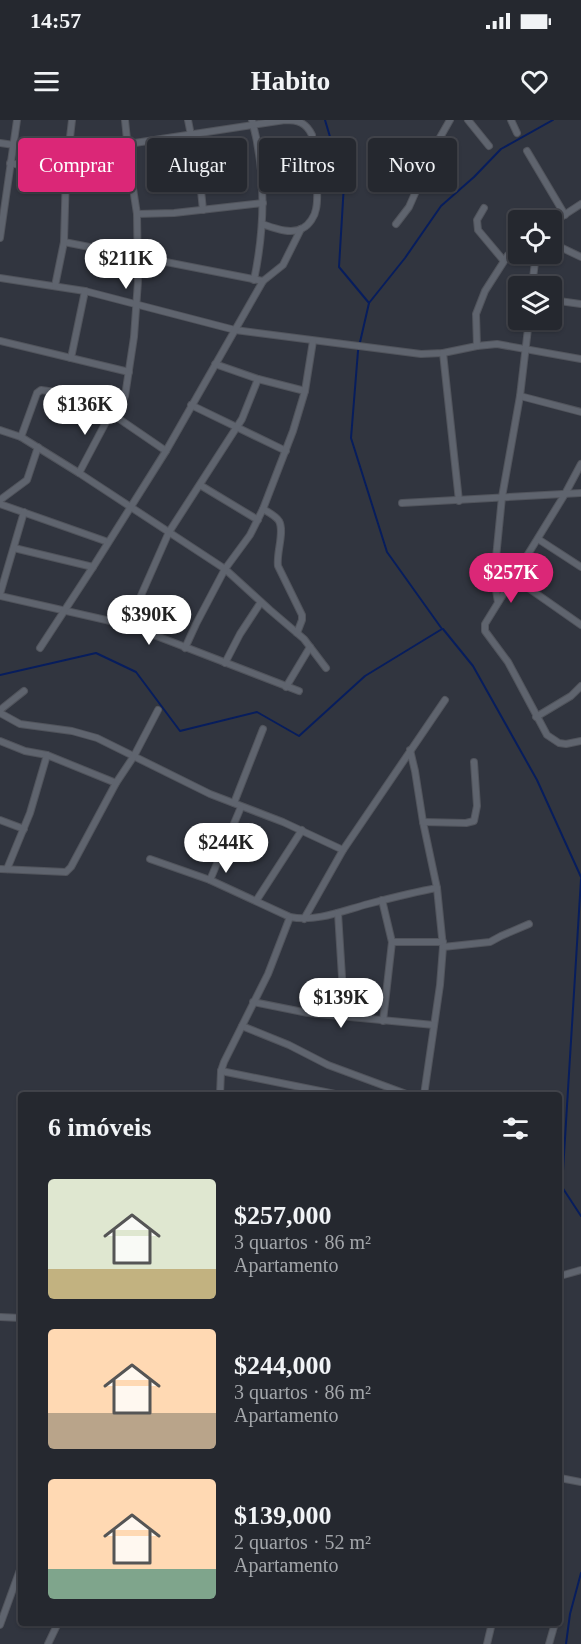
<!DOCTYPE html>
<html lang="pt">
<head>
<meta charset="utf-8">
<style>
	body { margin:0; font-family:Georgia,serif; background:#31343b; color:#f1f3f6; height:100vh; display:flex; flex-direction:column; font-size:22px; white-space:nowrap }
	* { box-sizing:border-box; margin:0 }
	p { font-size:20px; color:#a3a6aa }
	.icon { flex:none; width:33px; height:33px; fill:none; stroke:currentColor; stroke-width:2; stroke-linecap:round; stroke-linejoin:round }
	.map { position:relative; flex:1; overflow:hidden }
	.details { position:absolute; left:18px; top:972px; width:544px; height:534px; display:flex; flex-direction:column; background:#25282f; border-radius:6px; box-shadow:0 2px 4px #0004,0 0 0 2px #42444b }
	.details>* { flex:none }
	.banner { position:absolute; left:18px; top:18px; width:546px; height:54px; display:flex; gap:12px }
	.buttons { position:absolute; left:508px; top:90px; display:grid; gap:12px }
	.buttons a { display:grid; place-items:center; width:54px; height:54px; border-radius:6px; background:#25282f; box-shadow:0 2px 4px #0004,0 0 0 2px #42444b; font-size:30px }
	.price { position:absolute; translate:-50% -51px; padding:0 14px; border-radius:21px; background:#fff; color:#222; font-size:20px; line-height:39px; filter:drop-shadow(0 2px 3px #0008) }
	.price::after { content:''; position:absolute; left:50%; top:36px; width:18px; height:14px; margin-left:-9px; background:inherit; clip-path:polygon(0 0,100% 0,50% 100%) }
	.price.active { background:#db2777; color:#fff }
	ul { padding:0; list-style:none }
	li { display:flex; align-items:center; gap:18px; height:150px; padding:0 30px }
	li span { display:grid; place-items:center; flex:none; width:168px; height:120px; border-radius:6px; color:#555 }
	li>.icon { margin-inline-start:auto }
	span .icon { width:72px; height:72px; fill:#fffc; stroke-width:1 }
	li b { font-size:26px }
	h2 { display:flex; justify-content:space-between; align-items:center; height:72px; padding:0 30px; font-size:26px }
	.chip { padding:0 21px; border-radius:6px; background:#25282f; box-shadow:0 2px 4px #0004,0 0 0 2px #42444b; font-size:21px; line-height:54px }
	.chip.active { background:#db2777; color:#fff }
	.status { display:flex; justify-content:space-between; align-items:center; height:42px; padding:0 30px; background:#25282f; direction:ltr }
	.status svg { height:16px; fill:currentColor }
	header { display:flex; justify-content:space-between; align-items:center; height:78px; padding:0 30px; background:#25282f; font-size:27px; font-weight:800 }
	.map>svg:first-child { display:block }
</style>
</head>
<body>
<div class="status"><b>14:57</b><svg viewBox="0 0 49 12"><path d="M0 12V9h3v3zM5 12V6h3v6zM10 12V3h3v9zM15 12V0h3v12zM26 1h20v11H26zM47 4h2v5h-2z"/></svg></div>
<header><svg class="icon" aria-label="menu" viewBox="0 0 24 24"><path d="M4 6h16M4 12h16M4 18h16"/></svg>Habito<svg class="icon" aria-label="heart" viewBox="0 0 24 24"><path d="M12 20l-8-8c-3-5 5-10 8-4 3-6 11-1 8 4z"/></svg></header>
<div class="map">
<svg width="581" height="1524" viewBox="0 0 581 1524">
	<rect width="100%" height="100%" fill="#31353f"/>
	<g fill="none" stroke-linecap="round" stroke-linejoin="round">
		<g stroke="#071d5d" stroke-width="2">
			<path d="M369 183 405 138 441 86 474 57 501 29 553 0"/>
			<path d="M443 509 473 546 537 660 581 757"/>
			<path d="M0 555 96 533 136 552 180 611 257 592 299 616 365 556 442 509 387 432 351 318 358 231 369 183 339 147 344 64 325 0"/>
			<path d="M581 759 562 1067 581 1096"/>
			<path d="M566 1524 570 1494 581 1453"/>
		</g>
		<defs>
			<g id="street">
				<path d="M188 0 200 61 203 90"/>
				<path d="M252 0C266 52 265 107 254 160"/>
				<path d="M468 0 489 26"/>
				<path d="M511 0 517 13"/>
				<path d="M0 23 14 25"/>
				<path d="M128 24 285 0C297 0 306 2 312 15 314 33 320 73 316 89 315 96 309 105 303 108 291 115 274 108 262 104"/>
				<path d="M527 31 565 95"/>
				<path d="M10 43 61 53 75 49H130"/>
				<path d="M484 88 477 100 478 110 504 141"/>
				<path d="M137 94 174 93 263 83"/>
				<path d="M552 103 581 84"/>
				<path d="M396 104 409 87 438 21 450 0"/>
				<path d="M0 118 17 0"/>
				<path d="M64 122 263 161"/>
				<path d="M552 123 581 137"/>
				<path d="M0 158 85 171 235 210 421 234 443 233 477 226 497 224 581 239"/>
				<path d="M55 166 64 122 66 52 72 0"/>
				<path d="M532 166 536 134"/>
				<path d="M552 180 581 184"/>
				<path d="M0 221 129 252"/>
				<path d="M477 226 476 194 485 171 508 135 519 127"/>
				<path d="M443 233 459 381"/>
				<path d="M71 238 85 171"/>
				<path d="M215 244 258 259 305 271"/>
				<path d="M520 276 581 292"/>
				<path d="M191 285 286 331"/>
				<path d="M112 294 166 331"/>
				<path d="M0 310 21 317 79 353 225 449 270 490 304 519 326 548"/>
				<path d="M21 317 37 273 41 270 84 276 121 284"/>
				<path d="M581 344 565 374 485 504V511L508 542 547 615 559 623 566 624 581 621"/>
				<path d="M79 353 106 302 121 284 125 276 134 217 138 161 137 94 130 49 125 0"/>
				<path d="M200 365 258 400"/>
				<path d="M0 380 27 360 38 327"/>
				<path d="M402 383 581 373"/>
				<path d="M0 384 108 422"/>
				<path d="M263 389C268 392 276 396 279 401 285 412 276 433 278 446L302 495V500L297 513"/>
				<path d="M538 419 581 447"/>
				<path d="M14 428 93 447"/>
				<path d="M514 458 581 505"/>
				<path d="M0 474 24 392"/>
				<path d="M0 476 128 505 299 571"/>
				<path d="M498 482 494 458 502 377 520 276 529 200"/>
				<path d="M128 505 169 412 242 299 258 259"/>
				<path d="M40 528 93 447 166 331 263 161 283 145 301 109"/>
				<path d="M185 528 196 504 225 449 250 415 263 389 293 311 305 271 313 221"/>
				<path d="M225 543 240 514 261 482"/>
				<path d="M286 567 310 527"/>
				<path d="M0 590 24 571"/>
				<path d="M0 593 20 604 72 611 97 618 210 674 283 702 343 730"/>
				<path d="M536 597 571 576 581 566"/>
				<path d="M0 621 25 631 47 635 116 663"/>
				<path d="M410 630 415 651 423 702 437 768 443 827 440 865 424 975"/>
				<path d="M234 683 263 609"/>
				<path d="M0 700 24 709"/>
				<path d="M423 702 466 703 474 701 477 686 474 642"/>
				<path d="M150 739 210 760 290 797C317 802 342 791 368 784 391 778 414 772 437 768"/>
				<path d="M0 749 66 752 71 747 116 663 134 636 158 590"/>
				<path d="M7 749 30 693 47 635"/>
				<path d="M210 760 241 687"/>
				<path d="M382 780 392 822 383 901"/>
				<path d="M256 781 302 710"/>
				<path d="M338 793 342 857 341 897"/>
				<path d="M304 799 343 730 445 580"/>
				<path d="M392 822H443"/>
				<path d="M443 827 490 822 501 816 529 804"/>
				<path d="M253 882 308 893 434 905"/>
				<path d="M242 906 289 925 328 945 409 975"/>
				<path d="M221 951 340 975"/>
				<path d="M220 975 221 951 224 942 268 854 290 797"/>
				<path d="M560 1156 581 1150"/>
				<path d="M0 1197 21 1198"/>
				<path d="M560 1358 581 1362"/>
				<path d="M0 1505 21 1447"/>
				<path d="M48 1524 58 1503"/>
				<path d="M487 1524 492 1503"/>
				<path d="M549 1524 555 1503"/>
			</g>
		</defs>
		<use href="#street" stroke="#51545c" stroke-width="8"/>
		<use href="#street" stroke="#5f646e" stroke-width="6"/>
	</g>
</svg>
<div class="buttons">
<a><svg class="icon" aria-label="locate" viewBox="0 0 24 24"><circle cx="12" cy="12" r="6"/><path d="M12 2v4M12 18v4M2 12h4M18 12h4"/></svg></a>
<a><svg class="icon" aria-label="layers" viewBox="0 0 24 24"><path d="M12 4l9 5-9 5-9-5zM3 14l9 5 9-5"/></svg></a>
</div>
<b class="price" style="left:126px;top:170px">$211K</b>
<b class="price" style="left:85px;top:316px">$136K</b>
<b class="price active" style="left:511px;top:484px">$257K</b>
<b class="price" style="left:149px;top:526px">$390K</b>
<b class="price" style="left:226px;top:754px">$244K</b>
<b class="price" style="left:341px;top:909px">$139K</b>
<div class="banner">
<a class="chip active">Comprar</a>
<a class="chip">Alugar</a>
<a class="chip">Filtros</a>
<a class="chip">Novo</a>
</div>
<section class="details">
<h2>6 imóveis<svg class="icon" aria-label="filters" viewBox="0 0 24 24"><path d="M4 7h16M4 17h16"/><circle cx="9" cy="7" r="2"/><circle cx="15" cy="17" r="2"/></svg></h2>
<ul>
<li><span style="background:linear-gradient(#dfe7d0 75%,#c2b280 0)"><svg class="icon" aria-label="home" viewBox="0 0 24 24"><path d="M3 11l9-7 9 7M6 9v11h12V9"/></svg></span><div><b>$257,000</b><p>3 quartos · 86 m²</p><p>Apartamento</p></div></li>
<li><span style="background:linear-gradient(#ffd9b3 70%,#b9a48a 0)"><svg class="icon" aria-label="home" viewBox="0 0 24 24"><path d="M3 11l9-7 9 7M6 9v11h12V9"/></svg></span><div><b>$244,000</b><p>3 quartos · 86 m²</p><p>Apartamento</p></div></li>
<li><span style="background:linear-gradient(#ffd9b3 75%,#7fa58c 0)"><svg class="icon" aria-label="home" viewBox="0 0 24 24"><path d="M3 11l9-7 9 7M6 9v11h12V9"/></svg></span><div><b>$139,000</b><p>2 quartos · 52 m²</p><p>Apartamento</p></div></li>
</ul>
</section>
</div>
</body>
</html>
